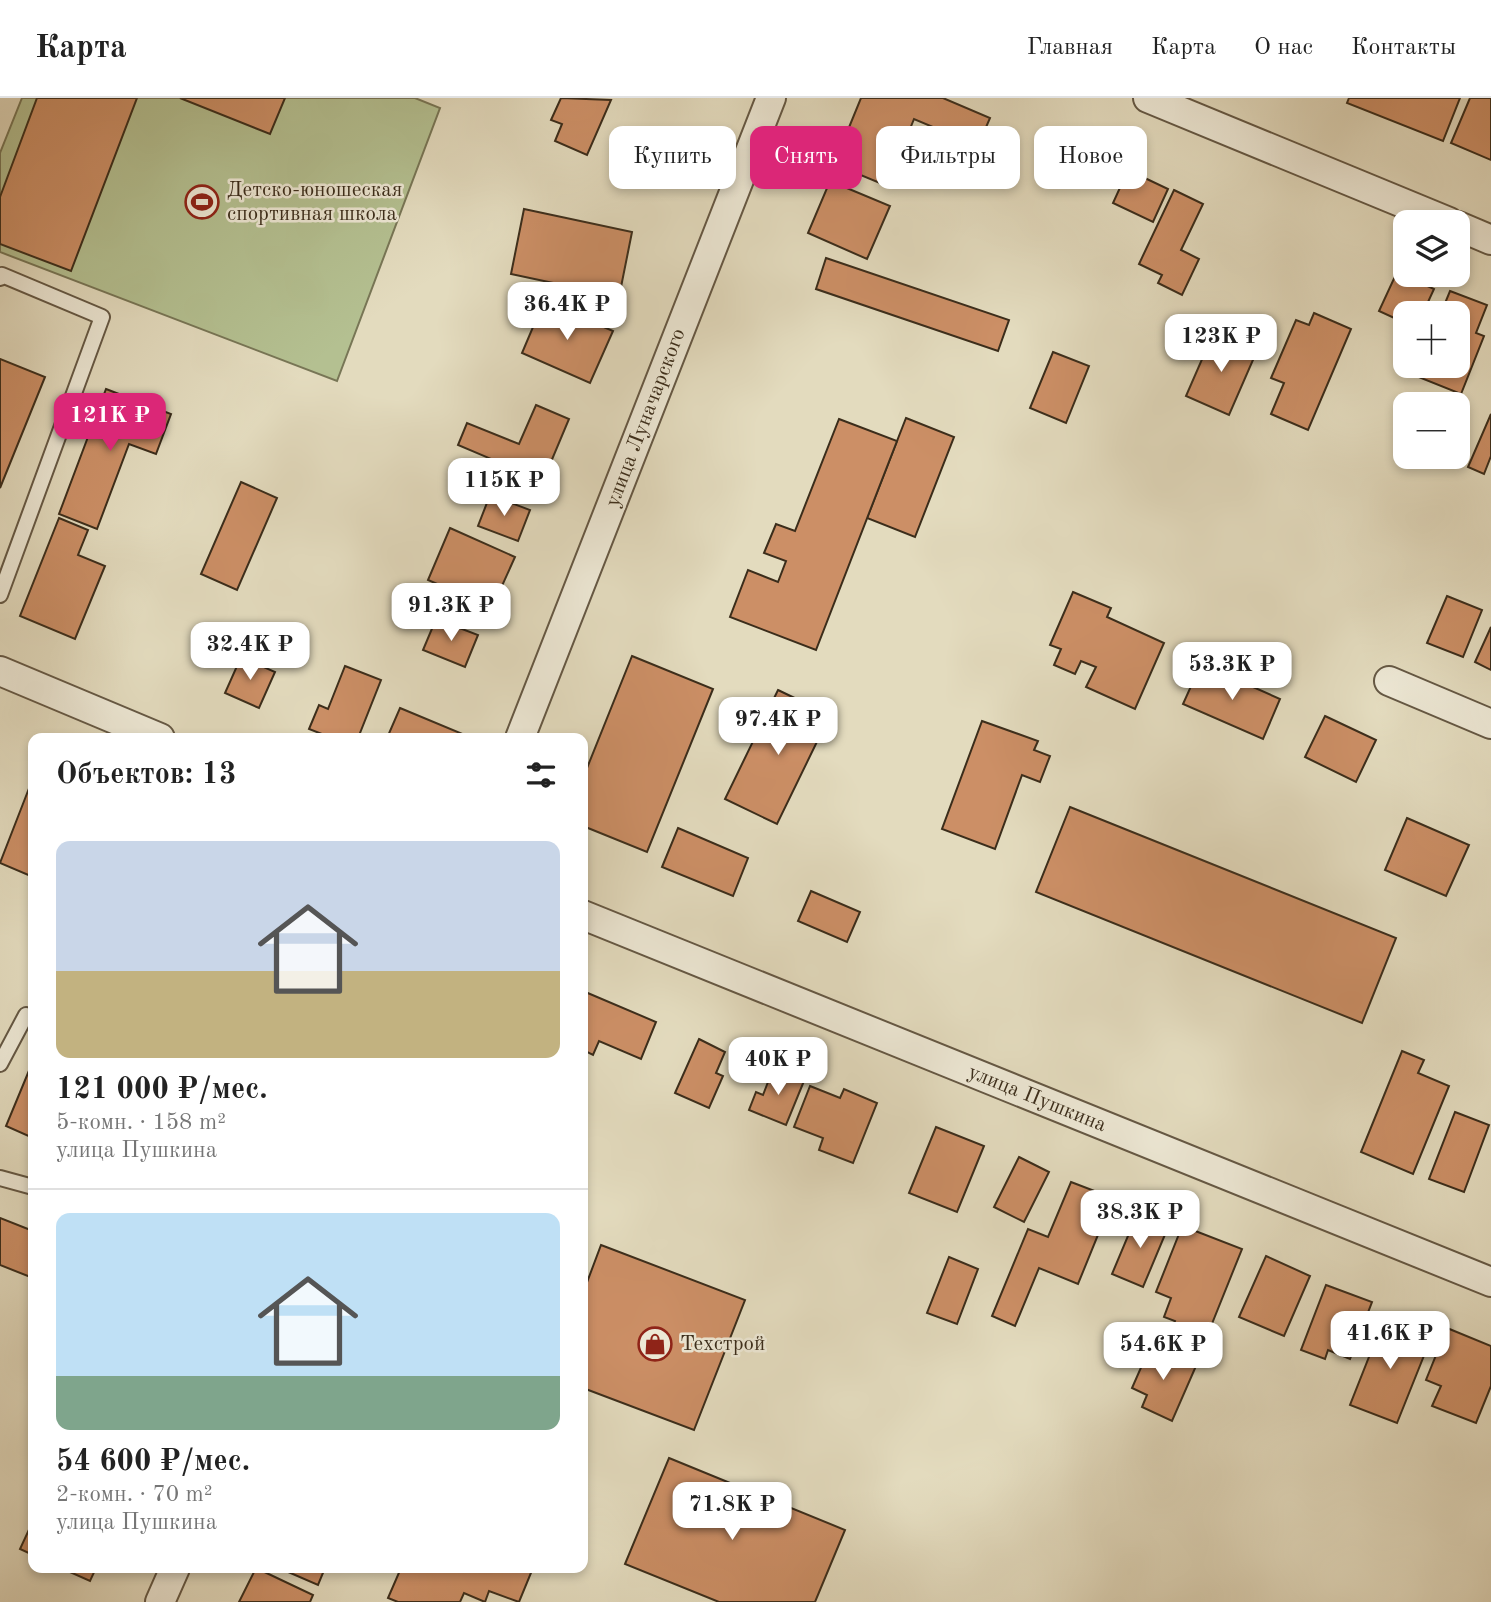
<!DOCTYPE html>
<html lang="ru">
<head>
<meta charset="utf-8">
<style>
	body { margin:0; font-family:"Old Standard TT",serif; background:#f2f2f2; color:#222; height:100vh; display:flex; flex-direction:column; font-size:26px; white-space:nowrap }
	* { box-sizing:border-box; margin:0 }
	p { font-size:23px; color:#767676 }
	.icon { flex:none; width:38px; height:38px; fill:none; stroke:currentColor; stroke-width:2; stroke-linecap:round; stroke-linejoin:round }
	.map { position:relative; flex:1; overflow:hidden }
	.side { position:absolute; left:28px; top:635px; width:560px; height:840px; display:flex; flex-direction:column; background:#fff; border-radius:14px; box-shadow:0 4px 10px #0003 }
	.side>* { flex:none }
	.banner { position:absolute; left:609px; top:28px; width:665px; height:63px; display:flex; gap:14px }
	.buttons { position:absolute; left:1393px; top:112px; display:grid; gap:14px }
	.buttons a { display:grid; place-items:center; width:77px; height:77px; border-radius:14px; background:#fff; box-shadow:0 4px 10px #0003; font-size:35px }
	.price { position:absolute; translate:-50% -60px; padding:0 16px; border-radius:14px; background:#fff; color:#222; font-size:23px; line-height:46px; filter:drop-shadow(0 2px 4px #0008) }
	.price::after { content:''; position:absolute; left:50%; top:42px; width:21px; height:16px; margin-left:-10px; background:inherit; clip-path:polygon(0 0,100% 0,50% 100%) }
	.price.active { background:#db2777; color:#fff }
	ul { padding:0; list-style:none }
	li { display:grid; align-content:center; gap:14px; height:371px; padding:0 28px }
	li+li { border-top:2px solid #e0e0e0 }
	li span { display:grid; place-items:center; height:217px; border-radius:14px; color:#555 }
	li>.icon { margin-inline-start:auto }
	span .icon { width:126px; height:126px; fill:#fffc; stroke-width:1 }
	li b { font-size:30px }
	h2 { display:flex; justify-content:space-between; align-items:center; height:84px; padding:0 28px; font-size:30px }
	.chip { padding:0 24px; border-radius:14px; background:#fff; box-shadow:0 4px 10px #0003; font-size:24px; line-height:63px }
	.chip.active { background:#db2777; color:#fff }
	header { display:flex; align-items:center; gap:42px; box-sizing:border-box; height:98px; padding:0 35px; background:#fff; border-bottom:2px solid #e0e0e0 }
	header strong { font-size:33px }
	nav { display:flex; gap:38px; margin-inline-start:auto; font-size:24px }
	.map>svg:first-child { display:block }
</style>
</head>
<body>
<header>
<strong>Карта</strong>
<nav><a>Главная</a><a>Карта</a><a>О нас</a><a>Контакты</a></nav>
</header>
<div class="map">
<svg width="1491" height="1504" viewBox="0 0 1491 1504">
	<rect width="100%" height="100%" fill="#e3dbbe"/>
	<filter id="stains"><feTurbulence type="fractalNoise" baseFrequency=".00286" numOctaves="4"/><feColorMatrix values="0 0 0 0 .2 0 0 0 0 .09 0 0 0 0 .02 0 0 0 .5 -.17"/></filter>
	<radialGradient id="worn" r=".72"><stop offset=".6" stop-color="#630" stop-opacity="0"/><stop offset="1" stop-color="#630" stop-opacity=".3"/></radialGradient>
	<path fill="#b4c091" stroke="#787656" stroke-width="2" d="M22 0H415L440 10 337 283 0 154V55Z"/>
	<g fill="#cc8f66" stroke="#3b2d1b" stroke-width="2">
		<path d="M37 0H137L71 173 0 146V99Z"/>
		<path d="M180 0H285L270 36Z"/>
		<path d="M561 0 611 2 587 57 555 43 562 26 551 22Z"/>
		<path d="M861 0H943L990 20 978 48 914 21 887 88 834 66Z"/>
		<path d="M1349 0H1460L1443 43 1347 5Z"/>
		<path d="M1470 0H1491V62L1451 45Z"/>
		<path d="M1128 72 1168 91 1153 124 1113 105Z"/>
		<path d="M830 83 890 108 867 161 808 135Z"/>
		<path d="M1174 92 1203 106 1181 152 1199 161 1182 197 1158 185 1162 177 1139 166Z"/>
		<path d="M524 111 632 134 619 199 511 176Z"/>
		<path d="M826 160 1009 222 998 253 816 191Z"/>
		<path d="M1397 174 1434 191 1423 215H1405V225L1379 213Z"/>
		<path d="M1450 193 1487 207 1476 235 1484 238 1461 296 1416 278 1420 268H1458V215H1441Z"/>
		<path d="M544 203 613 233 590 285 522 255Z"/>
		<path d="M1314 215 1351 231 1308 332 1271 316 1284 285 1271 280 1296 222 1309 227Z"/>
		<path d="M1213 236 1256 255 1229 317 1186 298Z"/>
		<path d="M1053 254 1089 268 1066 325 1030 310Z"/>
		<path d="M0 261 45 279 0 390Z"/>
		<path d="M106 291 171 316 156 356 129 346 97 431 59 416Z"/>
		<path d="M536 307 569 321 543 383 458 347 467 325 519 346Z"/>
		<path d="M1491 316V358L1484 376 1468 369Z"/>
		<path d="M906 320 954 339 915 439 867 420Z"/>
		<path d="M839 321 897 343 816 552 730 519 748 472 778 484 786 463 764 455 776 426 795 433Z"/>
		<path d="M241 384 277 400 237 492 201 476Z"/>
		<path d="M490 397 530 412 518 443 478 428Z"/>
		<path d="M59 420 88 432 78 457 105 468 75 541 20 518Z"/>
		<path d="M450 430 515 459 492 510 428 482Z"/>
		<path d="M1073 494 1111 510 1107 519 1164 545 1135 611 1086 589 1096 569 1081 563 1075 576 1054 567 1061 551 1050 547Z"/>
		<path d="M1447 498 1482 512 1463 559 1427 545Z"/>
		<path d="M436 521 478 537 465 569 423 552Z"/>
		<path d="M1491 529V572L1475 564Z"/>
		<path d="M632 558 713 591 647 754 583 728V680Z"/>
		<path d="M241 559 275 574 259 610 225 595Z"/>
		<path d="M1201 566 1280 601 1263 641 1183 606Z"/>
		<path d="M345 568 381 582 358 640H332L309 631 319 607 328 611Z"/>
		<path d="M778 592 830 617 777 726 725 701Z"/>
		<path d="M400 610 465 637 464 640H387Z"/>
		<path d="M1325 618 1376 642 1356 684 1305 659Z"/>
		<path d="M982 623 1038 643 1034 652 1050 658 1040 684 1022 677 995 751 942 731Z"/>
		<path d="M33 680V779L0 765Z"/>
		<path d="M1070 709 1396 840 1362 925 1036 794Z"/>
		<path d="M1407 720 1469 747 1446 798 1385 772Z"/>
		<path d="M678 730 748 760 733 798 662 769Z"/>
		<path d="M811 793 860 814 847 844 798 823Z"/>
		<path d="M583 893 656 924 641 961 599 943 593 957 583 952Z"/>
		<path d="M699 941 725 954 716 975 723 978 709 1010 675 995Z"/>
		<path d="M1402 953 1424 962 1418 975 1449 988 1413 1076 1361 1054Z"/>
		<path d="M33 963V1040L6 1028Z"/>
		<path d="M773 971 804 983 786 1027 749 1012 756 994 763 997Z"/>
		<path d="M810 988 840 1000 844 991 877 1005 853 1065 819 1052 823 1040 794 1029Z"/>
		<path d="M1455 1014 1489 1027 1464 1094 1429 1081Z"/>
		<path d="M936 1029 984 1048 957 1114 909 1095Z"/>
		<path d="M1019 1059 1049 1074 1024 1124 994 1109Z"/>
		<path d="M1071 1084 1113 1100 1078 1186 1039 1170 1015 1228 992 1218 1028 1131 1048 1139Z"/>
		<path d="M1138 1114 1169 1127 1143 1189 1112 1176Z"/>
		<path d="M0 1120 33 1133V1180L0 1167Z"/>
		<path d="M1185 1129 1242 1151 1203 1248 1170 1236 1175 1223 1164 1219 1171 1200 1156 1194 1179 1136Z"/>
		<path d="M601 1147 745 1202 694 1332 583 1290V1195Z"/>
		<path d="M1266 1158 1310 1178 1284 1238 1239 1219Z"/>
		<path d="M949 1159 978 1171 957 1226 927 1215Z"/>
		<path d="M1326 1187 1372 1204 1350 1261 1328 1252 1325 1261 1301 1252Z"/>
		<path d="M1384 1221 1431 1240 1397 1325 1350 1307Z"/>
		<path d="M1447 1230 1491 1248V1288L1476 1325 1432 1308 1441 1288 1426 1282Z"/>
		<path d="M1150 1249 1196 1268 1172 1323 1142 1309 1147 1297 1132 1290Z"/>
		<path d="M669 1360 845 1432 815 1504H719L625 1466Z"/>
		<path d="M33 1423V1457L20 1451Z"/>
		<path d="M61 1470H96L90 1483Z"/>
		<path d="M256 1470 313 1497 310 1504H239Z"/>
		<path d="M279 1470H325L318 1487Z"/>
		<path d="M401 1470H533L519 1504 489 1493 485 1504 464 1495 460 1504H398L388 1500Z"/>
	</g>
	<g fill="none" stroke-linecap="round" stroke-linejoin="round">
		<defs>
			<g id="lane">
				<path d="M0 180 2 177 102 219 0 497"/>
				<path d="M0 966 26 917"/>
				<path d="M0 1080 33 1089"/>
			</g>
			<g id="street">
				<path d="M1148 0 1449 124"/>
				<path d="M1458 128 1491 142"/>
				<path d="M0 573 160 640"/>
				<path d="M1389 583 1491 626"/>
				<path d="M520 640 771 0"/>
				<path d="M583 817 1491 1184"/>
				<path d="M160 1504 175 1470"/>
			</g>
		</defs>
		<use href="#lane" stroke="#655844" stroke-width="18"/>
		<use href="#street" stroke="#655844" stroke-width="32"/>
		<use href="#lane" stroke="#ede8d5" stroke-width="14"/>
		<use href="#street" stroke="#ede8d5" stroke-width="28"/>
	</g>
	<defs>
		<symbol id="stadium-ring" viewBox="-11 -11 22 22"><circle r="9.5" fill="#ede8d5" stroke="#8f2418" stroke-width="1.5"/><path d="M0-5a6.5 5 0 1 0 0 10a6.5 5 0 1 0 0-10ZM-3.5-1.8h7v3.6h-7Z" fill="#8f2418"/></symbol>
		<symbol id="shop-ring" viewBox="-11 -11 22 22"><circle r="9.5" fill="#ede8d5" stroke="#8f2418" stroke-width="1.5"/><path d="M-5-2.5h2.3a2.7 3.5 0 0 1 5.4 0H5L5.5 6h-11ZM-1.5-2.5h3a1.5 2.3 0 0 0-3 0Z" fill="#8f2418"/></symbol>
	</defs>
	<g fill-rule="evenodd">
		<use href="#stadium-ring" x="183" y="85" width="38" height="38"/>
		<use href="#shop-ring" x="636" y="1227" width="38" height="38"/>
	</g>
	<g text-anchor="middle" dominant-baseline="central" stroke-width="5" stroke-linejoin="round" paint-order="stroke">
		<g font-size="21" fill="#3b2d1b" stroke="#ede8d5" text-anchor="start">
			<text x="227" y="92">Детско-юношеская<tspan x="227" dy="24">спортивная школа</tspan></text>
			<text x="680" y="1246">Техстрой</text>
		</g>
		<g font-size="21" fill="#3b2d1b" stroke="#ede8d5">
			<text transform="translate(646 320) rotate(-69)">улица Луначарского</text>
			<text transform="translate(1037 1001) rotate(22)">улица Пушкина</text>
		</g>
	</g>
	<rect width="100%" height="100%" filter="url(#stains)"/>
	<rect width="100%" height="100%" fill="url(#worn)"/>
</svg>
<div class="buttons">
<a><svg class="icon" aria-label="layers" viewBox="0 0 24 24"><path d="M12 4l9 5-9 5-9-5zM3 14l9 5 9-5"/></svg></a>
<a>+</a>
<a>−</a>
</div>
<b class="price" style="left:567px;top:244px">36.4K ₽</b>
<b class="price" style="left:1221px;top:276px">123K ₽</b>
<b class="price active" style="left:110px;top:355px">121K ₽</b>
<b class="price" style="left:504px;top:420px">115K ₽</b>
<b class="price" style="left:451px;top:545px">91.3K ₽</b>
<b class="price" style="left:250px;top:584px">32.4K ₽</b>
<b class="price" style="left:1232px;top:604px">53.3K ₽</b>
<b class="price" style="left:778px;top:659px">97.4K ₽</b>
<b class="price" style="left:778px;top:999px">40K ₽</b>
<b class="price" style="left:1140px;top:1152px">38.3K ₽</b>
<b class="price" style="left:1390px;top:1273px">41.6K ₽</b>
<b class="price" style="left:1163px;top:1284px">54.6K ₽</b>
<b class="price" style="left:732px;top:1444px">71.8K ₽</b>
<div class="banner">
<a class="chip">Купить</a>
<a class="chip active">Снять</a>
<a class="chip">Фильтры</a>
<a class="chip">Новое</a>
</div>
<section class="side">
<h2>Объектов: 13<svg class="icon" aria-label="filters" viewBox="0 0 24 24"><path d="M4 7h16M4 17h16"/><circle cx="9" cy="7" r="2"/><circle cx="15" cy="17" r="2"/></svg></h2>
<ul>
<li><span style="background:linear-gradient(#c9d6e8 60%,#c2b280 0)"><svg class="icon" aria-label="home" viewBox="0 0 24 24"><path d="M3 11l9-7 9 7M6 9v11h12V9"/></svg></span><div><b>121 000 ₽/мес.</b><p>5-комн. · 158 m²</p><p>улица Пушкина</p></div></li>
<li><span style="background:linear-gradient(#bfe0f5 75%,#7fa58c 0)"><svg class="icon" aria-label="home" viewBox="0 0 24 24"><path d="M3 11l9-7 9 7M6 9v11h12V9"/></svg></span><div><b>54 600 ₽/мес.</b><p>2-комн. · 70 m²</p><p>улица Пушкина</p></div></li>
</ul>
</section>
</div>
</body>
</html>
